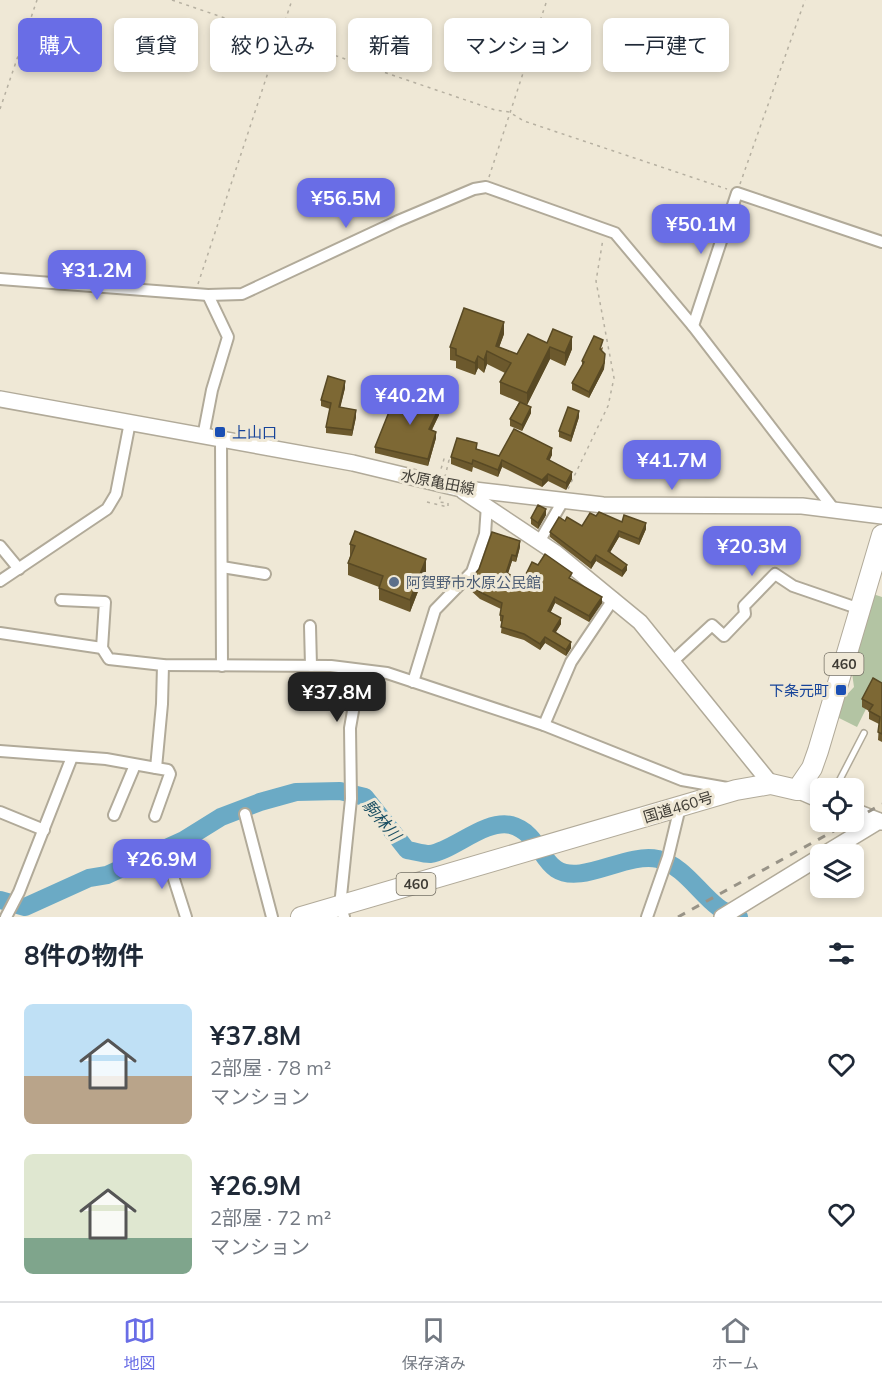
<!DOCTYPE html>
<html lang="ja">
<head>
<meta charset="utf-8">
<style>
	body { margin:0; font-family:Mulish,"Noto Sans JP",sans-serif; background:#f6f6f7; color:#1f2937; height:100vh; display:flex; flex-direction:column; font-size:22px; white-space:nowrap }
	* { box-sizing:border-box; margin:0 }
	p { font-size:20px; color:#747a83 }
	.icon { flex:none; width:33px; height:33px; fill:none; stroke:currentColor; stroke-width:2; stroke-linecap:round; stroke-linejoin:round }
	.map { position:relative; height:917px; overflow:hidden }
	.details { display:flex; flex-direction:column; background:#fff; flex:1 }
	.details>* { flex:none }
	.hud { position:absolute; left:18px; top:18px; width:846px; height:54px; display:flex; gap:12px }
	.fabs { position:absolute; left:810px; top:778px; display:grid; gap:12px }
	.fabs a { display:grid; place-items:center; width:54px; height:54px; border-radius:9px; background:#fff; box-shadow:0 3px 9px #0003; font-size:30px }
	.price { position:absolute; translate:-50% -51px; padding:0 14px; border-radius:12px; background:#696de6; color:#fff; font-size:20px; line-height:39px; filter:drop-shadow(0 2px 3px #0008) }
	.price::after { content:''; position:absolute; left:50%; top:36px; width:18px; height:14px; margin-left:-9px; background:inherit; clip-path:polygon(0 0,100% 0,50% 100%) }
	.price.selected { background:#222; color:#fff }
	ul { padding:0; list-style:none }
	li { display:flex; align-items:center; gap:18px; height:150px; padding:0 24px }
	li span { display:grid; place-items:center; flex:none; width:168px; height:120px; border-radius:9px; color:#555 }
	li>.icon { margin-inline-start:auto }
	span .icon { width:72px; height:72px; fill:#fffc; stroke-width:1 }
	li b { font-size:26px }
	h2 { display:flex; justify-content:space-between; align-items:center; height:72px; padding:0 24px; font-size:26px }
	.chip { padding:0 21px; border-radius:9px; background:#fff; box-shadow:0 3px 9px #0003; font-size:21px; line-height:54px }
	.chip.selected { background:#696de6; color:#fff }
	.tab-bar { display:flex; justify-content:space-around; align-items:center; height:84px; border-top:2px solid #e0e1e3; background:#fff; font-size:16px; color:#747a83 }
	.tab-bar a { display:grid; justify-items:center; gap:3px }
	.tab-bar .selected { color:#696de6 }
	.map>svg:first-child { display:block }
</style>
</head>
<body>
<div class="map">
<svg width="882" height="917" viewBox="0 0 882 917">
	<rect width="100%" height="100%" fill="#efe8d6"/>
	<path fill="#b3c4a3" d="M873 594 882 597V687L878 685 857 727 837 717 841 701 854 687 851 666Z"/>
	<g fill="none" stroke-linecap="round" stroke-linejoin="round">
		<path stroke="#6baac5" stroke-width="18" d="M0 900 25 907 89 878 107 875 184 840 221 817 260 802 296 792 340 791 365 797 407 850C414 851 423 854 430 854 453 851 485 819 511 825 537 832 540 859 556 869 581 886 626 852 658 859 684 866 699 893 718 907 724 912 732 914 739 917"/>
		<defs>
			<path id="lane" d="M835 789 864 733"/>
			<g id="street">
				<path d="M0 279 208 295 242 294 398 221 474 189 486 187 615 233 693 326 833 508"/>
				<path d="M693 326 737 193 882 242"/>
				<path d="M203 437 212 390 228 337 208 295"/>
				<path d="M221 440 222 666"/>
				<path d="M539 542 563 501"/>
				<path d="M0 546 19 569"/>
				<path d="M222 567 265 574"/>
				<path d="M0 581 107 509 116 494 130 422"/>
				<path d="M61 600 105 602 102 648 109 659 163 665 331 666 387 673 544 725 682 780 733 789"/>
				<path d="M310 626 311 666"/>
				<path d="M0 633 102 648"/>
				<path d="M673 661 712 625 724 636 745 614 744 606 775 574 793 586 860 609"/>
				<path d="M413 682 435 610 472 572 485 534 487 505"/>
				<path d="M544 725 571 662 614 598"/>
				<path d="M0 751 106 759 156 768 162 704 163 665"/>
				<path d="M0 812 44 830"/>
				<path d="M245 814 272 917"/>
				<path d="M114 815 135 765"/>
				<path d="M155 816 170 774 168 770 156 768"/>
				<path d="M166 854 186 917"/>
				<path d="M6 917 19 892 72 757"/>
				<path d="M344 917 340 906 351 799 350 728 360 671"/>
				<path d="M647 917 668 857 680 807"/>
			</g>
			<g id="secondary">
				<path d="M0 399 353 463 457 488 603 505 802 506 882 516"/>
				<path d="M463 491 556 553 640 622 771 784"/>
				<path d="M797 790 820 800"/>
				<path d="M854 811 882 822"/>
				<path d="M823 855 879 821"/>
				<path d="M722 917 820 857"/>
			</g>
			<path id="highway" d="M301 917 736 790 771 784 797 790 812 768 818 751 882 535"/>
		</defs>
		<use href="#lane" stroke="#b1aa99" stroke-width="8"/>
		<use href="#street" stroke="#b1aa99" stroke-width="14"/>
		<use href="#secondary" stroke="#b1aa99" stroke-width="18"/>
		<use href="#highway" stroke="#b1aa99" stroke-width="22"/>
		<g stroke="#b6b0a1" stroke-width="1.5" stroke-dasharray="3 4.5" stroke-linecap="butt">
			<path d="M172 0 495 110 509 112 524 121 727 189"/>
			<path d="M0 109 37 0"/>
			<path d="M489 177 547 0"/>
			<path d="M740 184 805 0"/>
			<path d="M198 284 292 0"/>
			<path d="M568 489 608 406 614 378 596 281 603 239"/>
		</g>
		<use href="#lane" stroke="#fff" stroke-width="5"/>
		<use href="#street" stroke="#fff" stroke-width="10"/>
		<use href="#secondary" stroke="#fff" stroke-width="15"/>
		<use href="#highway" stroke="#fff" stroke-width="20"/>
		<g stroke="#989387" stroke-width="3" stroke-dasharray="8 8" stroke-linecap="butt">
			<path d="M854 820 882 804"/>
			<path d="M678 917 850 822"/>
		</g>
		<path stroke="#b6b0a1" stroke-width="1.5" stroke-dasharray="3 4.5" stroke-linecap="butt" d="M427 502 448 507V503L439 502 449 460 444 459 441 469"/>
	</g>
	<g fill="#6c592d">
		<path d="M504 334 499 347 517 354 547 343 572 349 565 366 550 359 527 405 531 413 522 431 510 426V419L519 402 500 394V382L505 373 487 364 484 373 478 368 475 375 456 368V361L450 360V347Z"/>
		<path d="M603 347 602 351 605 360 604 369 589 398 572 390V383L582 366V361Z"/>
		<path d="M345 388 340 407 356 417 352 436 326 433V427L330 409 321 406V400Z"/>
		<path d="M430 398 428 403 439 415 432 430 436 438 428 466 375 453V447Z"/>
		<path d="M579 417 571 442 559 437V431Z"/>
		<path d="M477 449 499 456 552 455 549 460 572 479 566 490 548 481 542 487 502 467 498 477 473 467 472 472 451 464V457Z"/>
		<path d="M546 515 538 529 531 524V518Z"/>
		<path d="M596 516 646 529 639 545 619 537 610 552 627 570 622 577 596 561 591 569 550 537V532L565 521 582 526Z"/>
		<path d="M350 544 426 571 410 612 379 600V587L348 575V563L350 556Z"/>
		<path d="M520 547 516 562 512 561 508 574 523 580 572 579 602 603 589 622 555 603 550 613 561 624 555 633 571 648 566 656 545 643 540 650 524 640 501 633 502 622 500 621V615L501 609 480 599 468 588V582Z"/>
		<path d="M882 683V742L878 740 879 724 869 719V711L862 707V699Z"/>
	</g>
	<g fill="#584924">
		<path d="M504 322V334L496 356V346Z"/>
		<path d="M572 337V349L565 366V353Z"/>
		<path d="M550 347V359L527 405V393Z"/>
		<path d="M487 351V364L484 373V360Z"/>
		<path d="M605 354 604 369 589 398V392Z"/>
		<path d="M478 356V368L475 375V363Z"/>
		<path d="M345 381V388L339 413V407Z"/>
		<path d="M430 391V398L425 409V402Z"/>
		<path d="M531 407V413L522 431V425Z"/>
		<path d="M439 408V415L429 435V429Z"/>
		<path d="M356 410V417L352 436V430Z"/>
		<path d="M579 411V417L571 442V436Z"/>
		<path d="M436 432V438L428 466V459Z"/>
		<path d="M552 448V455L547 466V459Z"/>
		<path d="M502 460V467L498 477V470Z"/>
		<path d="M572 472V479L566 490V483Z"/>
		<path d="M548 474V481L542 487V480Z"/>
		<path d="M546 509V515L538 529V523Z"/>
		<path d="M646 523V529L639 545V539Z"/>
		<path d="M619 531V537L608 556V551Z"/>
		<path d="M520 541V547L516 562V556Z"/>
		<path d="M512 555V561L506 579V573Z"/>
		<path d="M596 555V561L591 569V563Z"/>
		<path d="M426 559V571L410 612V600Z"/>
		<path d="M627 565V570L622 577V571Z"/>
		<path d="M555 597V603L548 618V611Z"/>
		<path d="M602 597V603L589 622V616Z"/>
		<path d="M561 618V624L553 637V631Z"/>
		<path d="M545 637V643L540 650V644Z"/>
		<path d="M571 642V648L566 656V650Z"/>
	</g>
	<g fill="#7d6834" stroke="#584924" stroke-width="1.5">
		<path d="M464 308 504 322 496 346 517 354 528 334 547 343 553 329 572 337 565 353 550 347 527 393 500 382 511 363 487 351 484 360 478 356 475 363 456 355V349L450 347Z"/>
		<path d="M594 336 603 340 600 349 605 354 604 363 589 392 572 383 584 362 582 361Z"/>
		<path d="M328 376 345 381 339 407 356 410 352 430 326 427 331 403 321 400Z"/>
		<path d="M411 387 430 391 425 402 439 408 429 429 436 432 428 459 375 447 393 402 405 406Z"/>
		<path d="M520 402 531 407 522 425 510 419Z"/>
		<path d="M568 407 579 411 571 436 559 431Z"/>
		<path d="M514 429 552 448 547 459 572 472 566 483 548 474 542 480 502 460 498 470 473 460 472 464 451 457 457 438 477 443 476 449 499 456Z"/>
		<path d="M538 505 546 509 538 523 531 518Z"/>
		<path d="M599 512 622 522 624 515 646 523 639 539 619 531 608 551 627 565 622 571 596 555 591 563 550 532 559 517 565 521 567 517 582 526 590 513 596 516Z"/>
		<path d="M355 531 426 559 410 600 379 588 383 576 348 563 355 546 350 544Z"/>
		<path d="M492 532 520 541 516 556 512 555 506 573 523 580 532 562 538 565 545 554 572 573 569 578 602 597 589 616 555 597 548 611 561 618 553 631 571 642 566 650 545 637 540 644 524 634 501 627 503 616 500 615 502 603 480 592 468 582 479 569Z"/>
		<path d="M873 678 882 683V734L878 732 880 717 869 711 873 705 862 699Z"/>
	</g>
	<g fill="#1a4fb4" stroke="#efe8d6" stroke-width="2">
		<rect x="214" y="426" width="12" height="12" rx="3"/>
		<rect x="835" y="684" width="12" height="12" rx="3"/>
	</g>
	<circle fill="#5c6f8a" stroke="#efe8d6" stroke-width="2" cx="394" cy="582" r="6"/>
	<g text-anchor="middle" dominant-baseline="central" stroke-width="6" stroke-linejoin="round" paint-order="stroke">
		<g fill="#efe8d6" stroke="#747065" stroke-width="1.5">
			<rect x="824.5" y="653" width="39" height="22" rx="4.5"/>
			<rect x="396.5" y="873" width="39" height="22" rx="4.5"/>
		</g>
		<g font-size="14" font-weight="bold" fill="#3f3c35">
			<text x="844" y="664">460</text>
			<text x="416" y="884">460</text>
		</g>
		<g font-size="15" fill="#164399" stroke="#efe8d6" text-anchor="start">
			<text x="232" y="432">上山口</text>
			<text x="829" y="690" text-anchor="end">下条元町</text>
		</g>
		<g font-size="15" fill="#3f3c35" stroke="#efe8d6">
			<text transform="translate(438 482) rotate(11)">水原亀田線</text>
			<text transform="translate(678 807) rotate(-17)">国道460号</text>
		</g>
		<g font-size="15" fill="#4e5e75" stroke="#efe8d6" text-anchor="start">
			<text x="406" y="582">阿賀野市水原公民館</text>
		</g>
		<g font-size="16" font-style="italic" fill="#1a4e62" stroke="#efe8d6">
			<text transform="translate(382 820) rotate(49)">駒林川</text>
		</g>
	</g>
</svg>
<div class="fabs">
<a><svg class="icon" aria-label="locate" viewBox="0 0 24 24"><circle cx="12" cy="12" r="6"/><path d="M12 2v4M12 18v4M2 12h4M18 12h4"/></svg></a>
<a><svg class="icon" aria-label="layers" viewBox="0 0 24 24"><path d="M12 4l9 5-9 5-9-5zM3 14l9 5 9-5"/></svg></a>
</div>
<b class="price" style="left:346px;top:229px">¥56.5M</b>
<b class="price" style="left:701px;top:255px">¥50.1M</b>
<b class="price" style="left:97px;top:301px">¥31.2M</b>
<b class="price" style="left:410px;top:426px">¥40.2M</b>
<b class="price" style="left:672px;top:491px">¥41.7M</b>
<b class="price" style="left:752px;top:577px">¥20.3M</b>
<b class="price selected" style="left:337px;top:723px">¥37.8M</b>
<b class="price" style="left:162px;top:890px">¥26.9M</b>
<div class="hud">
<a class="chip selected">購入</a>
<a class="chip">賃貸</a>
<a class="chip">絞り込み</a>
<a class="chip">新着</a>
<a class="chip">マンション</a>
<a class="chip">一戸建て</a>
</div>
</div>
<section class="details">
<h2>8件の物件<svg class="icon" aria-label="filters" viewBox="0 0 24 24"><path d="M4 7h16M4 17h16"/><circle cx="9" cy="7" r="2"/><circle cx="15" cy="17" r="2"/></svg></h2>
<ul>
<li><span style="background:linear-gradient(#bfe0f5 60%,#b9a48a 0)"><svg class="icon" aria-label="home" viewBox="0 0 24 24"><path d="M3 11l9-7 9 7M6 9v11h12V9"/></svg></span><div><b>¥37.8M</b><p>2部屋 · 78 m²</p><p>マンション</p></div><svg class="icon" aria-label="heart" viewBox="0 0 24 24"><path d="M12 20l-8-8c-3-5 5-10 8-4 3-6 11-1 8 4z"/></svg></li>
<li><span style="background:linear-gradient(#dfe7d0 70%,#7fa58c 0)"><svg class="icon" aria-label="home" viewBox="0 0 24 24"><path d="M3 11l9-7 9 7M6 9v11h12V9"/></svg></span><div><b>¥26.9M</b><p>2部屋 · 72 m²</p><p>マンション</p></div><svg class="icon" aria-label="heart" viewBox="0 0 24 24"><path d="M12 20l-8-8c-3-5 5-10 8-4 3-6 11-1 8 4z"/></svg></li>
</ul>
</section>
<nav class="tab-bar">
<a class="selected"><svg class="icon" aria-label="map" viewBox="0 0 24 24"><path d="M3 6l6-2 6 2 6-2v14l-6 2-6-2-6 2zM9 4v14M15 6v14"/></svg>地図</a>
<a><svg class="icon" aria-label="saved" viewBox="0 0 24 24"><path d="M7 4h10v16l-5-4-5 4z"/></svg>保存済み</a>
<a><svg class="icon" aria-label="home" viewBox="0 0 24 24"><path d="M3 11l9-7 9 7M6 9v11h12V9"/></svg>ホーム</a>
</nav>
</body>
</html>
